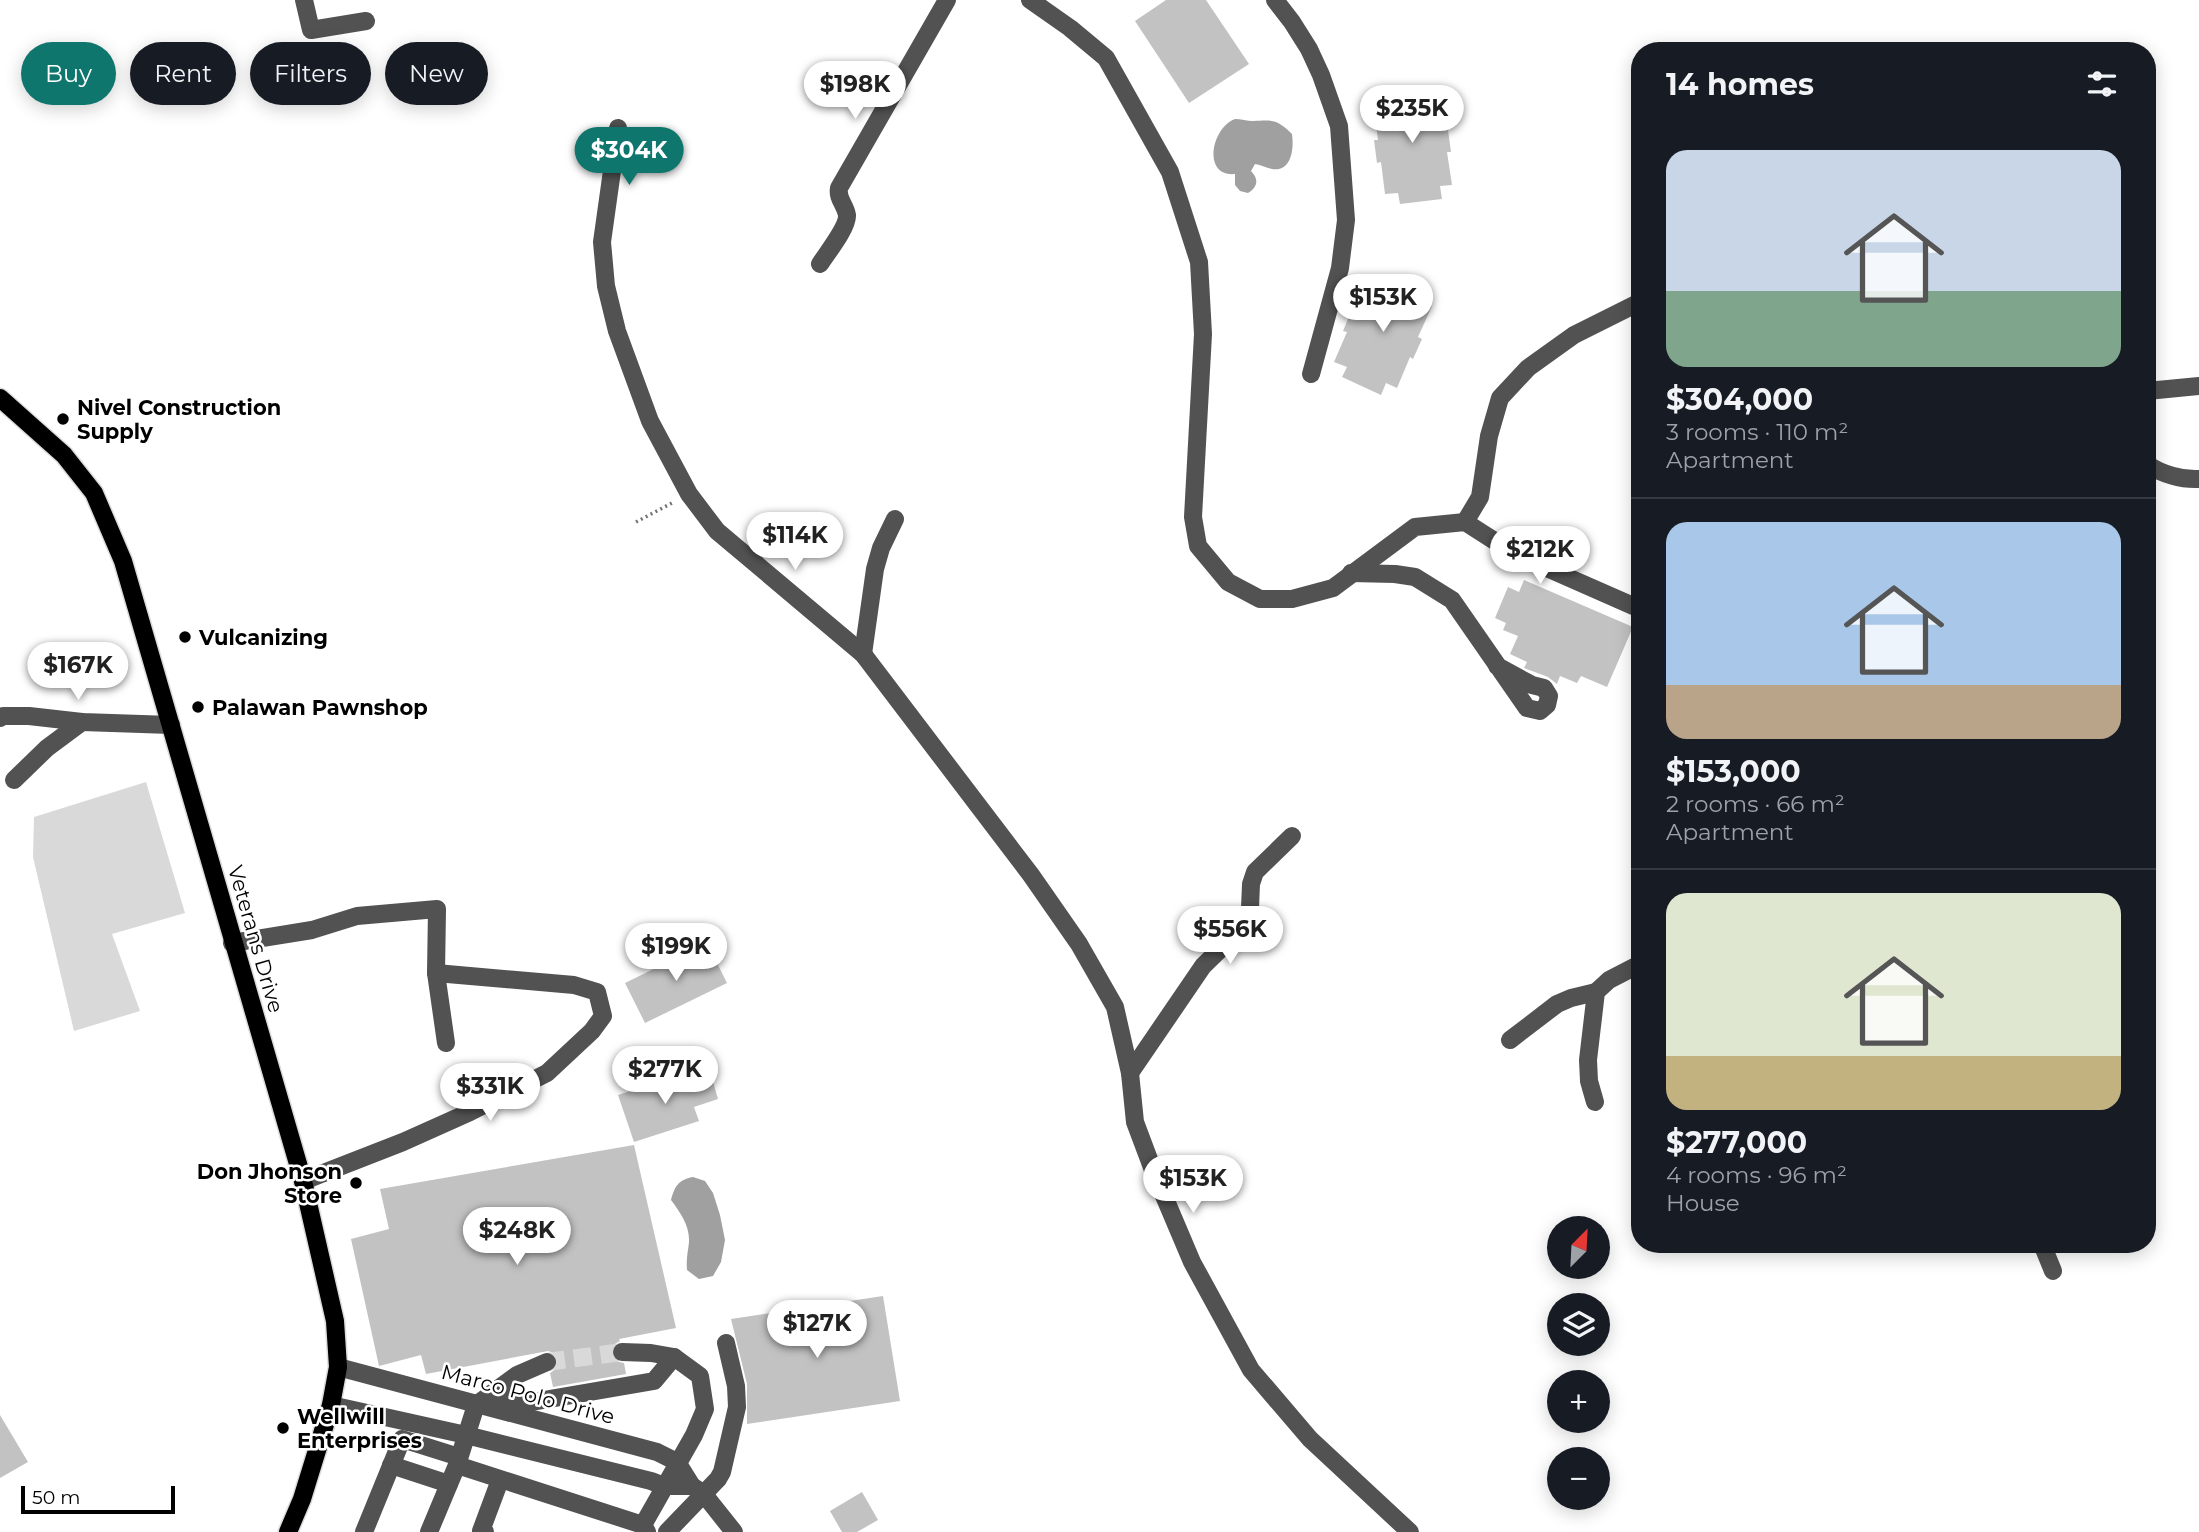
<!DOCTYPE html>
<html lang="en">
<head>
<meta charset="utf-8">
<style>
	body { margin:0; font-family:Montserrat,sans-serif; background:#242831; color:#f1f3f6; height:100vh; display:flex; flex-direction:column; font-size:26px; white-space:nowrap }
	* { box-sizing:border-box; margin:0 }
	p { font-size:23px; color:#9ea1a6 }
	.icon { flex:none; width:38px; height:38px; fill:none; stroke:currentColor; stroke-width:2; stroke-linecap:round; stroke-linejoin:round }
	.map { position:relative; flex:1; overflow:hidden }
	.side { position:absolute; left:1631px; top:42px; width:525px; height:1211px; display:flex; flex-direction:column; background:#171b24; border-radius:28px; box-shadow:0 4px 18px #0003 }
	.side>* { flex:none }
	.top-card { position:absolute; left:21px; top:42px; width:665px; height:63px; display:flex; gap:14px }
	.needle { width:46px; rotate:24deg }
	.tools { position:absolute; left:1547px; top:1216px; display:grid; gap:14px }
	.tools a { display:grid; place-items:center; width:63px; height:63px; border-radius:50%; background:#171b24; box-shadow:0 4px 18px #0003; font-size:35px }
	.scale { position:absolute; left:21px; bottom:18px; width:154px; box-sizing:border-box; padding-left:7px; border:4px solid #000; border-top:0; font-size:19px; line-height:24px; white-space:nowrap; color:#000; -webkit-text-stroke:5px #fff; paint-order:stroke }
	.price { position:absolute; translate:-50% -60px; padding:0 16px; border-radius:24px; background:#fff; color:#222; font-size:23px; line-height:46px; filter:drop-shadow(0 2px 4px #0008) }
	.price::after { content:''; position:absolute; left:50%; top:42px; width:21px; height:16px; margin-left:-10px; background:inherit; clip-path:polygon(0 0,100% 0,50% 100%) }
	.price.on { background:#0f766e; color:#fff }
	ul { padding:0; list-style:none }
	li { display:grid; align-content:center; gap:14px; height:371px; padding:0 35px }
	li+li { border-top:2px solid #363941 }
	li span { display:grid; place-items:center; height:217px; border-radius:21px; color:#555 }
	li>.icon { margin-inline-start:auto }
	span .icon { width:126px; height:126px; fill:#fffc; stroke-width:1 }
	li b { font-size:30px }
	h2 { display:flex; justify-content:space-between; align-items:center; height:84px; padding:0 35px; font-size:30px }
	.tag { padding:0 24px; border-radius:32px; background:#171b24; box-shadow:0 4px 18px #0003; font-size:24px; line-height:63px }
	.tag.on { background:#0f766e; color:#fff }
	.map>svg:first-child { display:block }
</style>
</head>
<body>
<div class="map">
<svg width="2199" height="1532" viewBox="0 0 2199 1532">
	<rect width="100%" height="100%" fill="#fff"/>
	<path fill="#d9d9d9" d="M146 782 185 913 112 934 140 1011 74 1031 33 857 34 817Z"/>
	<g fill="#a0a0a0">
		<path d="M1235 119C1241 119 1247 121 1253 121 1273 120 1277 119 1292 134 1294 148 1292 172 1272 169 1267 168 1261 165 1255 164L1251 171C1259 179 1258 187 1248 193L1240 191 1235 185V174C1202 177 1211 128 1235 119Z"/>
		<path d="M693 1177 705 1181 713 1193 720 1215 725 1240 721 1262 713 1276 699 1279 687 1270C686 1258 688 1252 689 1242 690 1226 680 1212 671 1200 675 1186 678 1180 693 1177Z"/>
	</g>
	<g fill="#c2c2c2">
		<path d="M1166 0H1206L1249 64 1189 103 1135 21Z"/>
		<path d="M1426 85 1427 98 1439 96 1444 131 1448 130 1451 152H1447L1452 185 1440 186 1442 199 1400 204 1398 193 1385 194 1381 162 1377 163 1374 140H1378L1373 103 1387 101 1385 90Z"/>
		<path d="M1388 274 1426 289 1421 301 1432 306 1418 337 1422 339 1413 359 1410 357 1397 388 1386 383 1381 395 1342 377 1347 367 1334 362 1347 332 1343 331 1352 309 1357 312 1372 278 1384 283Z"/>
		<path d="M1524 580 1633 627 1607 687 1581 676 1577 683 1560 676 1557 684 1548 677 1524 668 1527 662 1510 654 1518 636 1503 630 1506 623 1495 618 1508 587 1519 592Z"/>
		<path d="M707 943 727 983 645 1023 625 983Z"/>
		<path d="M711 1075 718 1099 694 1107 699 1121 634 1142 618 1095 676 1076 679 1085Z"/>
		<path d="M634 1145 676 1328 619 1339 620 1341 613 1345 611 1352 615 1361 624 1363 626 1374 553 1387 550 1373 556 1369 558 1363 554 1353 548 1351 426 1374 421 1355 379 1366 351 1239 389 1229 380 1189Z"/>
		<path d="M883 1296 900 1401 747 1424V1384L731 1319Z"/>
		<path d="M0 1415 28 1462 0 1478Z"/>
		<path d="M862 1492 878 1520 857 1532H842L830 1511Z"/>
	</g>
	<g fill="none" stroke-linecap="round" stroke-linejoin="round">
		<path stroke="#d9d9d9" stroke-width="18" stroke-dasharray="18 9" stroke-linecap="butt" d="M547 1362 622 1352"/>
		<defs>
			<path id="major" d="M0 398 64 455 94 493 123 561 303 1181 335 1321 338 1367 331 1405 302 1499 288 1532"/>
		</defs>
		<use href="#major" stroke="#dbdbdb" stroke-width="21"/>
		<path stroke="#747474" stroke-width="3.5" stroke-dasharray="2 3.5" stroke-linecap="butt" d="M636 522 672 503"/>
		<g stroke="#525252" stroke-width="18">
			<path d="M304 0 311 30 366 21"/>
			<path d="M1030 0 1070 28 1106 58 1170 172 1199 262 1203 334 1193 517 1198 546 1228 582 1260 599H1292L1333 588 1415 527 1465 522 1515 554 1640 609"/>
			<path d="M1275 0 1292 22 1309 49 1321 75 1339 126 1346 220 1340 268 1311 374"/>
			<path d="M618 128 602 242 606 286 617 331 650 421 689 494 717 531 863 654 1031 875 1079 944 1115 1007 1130 1073 1135 1122 1153 1170 1192 1262 1251 1370 1310 1439 1410 1532"/>
			<path d="M820 264C827 253 848 227 847 215 845 204 837 199 839 188L947 0"/>
			<path d="M2147 391 2199 386"/>
			<path d="M2147 464C2161 474 2182 480 2199 479"/>
			<path d="M1465 522 1480 497 1489 436 1500 398 1528 368 1574 335 1640 302"/>
			<path d="M1351 573 1395 574 1415 577 1452 600 1527 708 1540 711 1547 705 1549 696 1544 688 1532 685 1497 666"/>
			<path d="M863 654 875 569 881 548 895 519"/>
			<path d="M0 718 3 716H29L82 722 171 725"/>
			<path d="M14 780 47 748 82 722"/>
			<path d="M232 943 312 930 357 916 437 909 436 973 446 1043"/>
			<path d="M1510 1040 1557 1004 1571 998 1596 992"/>
			<path d="M1130 1073 1203 966 1243 927 1250 908 1251 884 1255 872 1292 836"/>
			<path d="M1595 1102 1589 1081 1588 1060 1596 992 1609 980 1640 964"/>
			<path d="M303 1181 403 1142 470 1112 547 1073 592 1031 603 1016 597 992 574 985 436 973"/>
			<path d="M2042 1244 2053 1271"/>
			<path d="M622 1352 651 1353 674 1357 700 1376 705 1409 694 1435 643 1525"/>
			<path d="M338 1367 657 1452 677 1462 692 1486 703 1493 734 1532"/>
			<path d="M494 1392 526 1403 654 1381 674 1357"/>
			<path d="M331 1405 466 1435 651 1481 664 1486H692"/>
			<path d="M391 1465 449 1484"/>
			<path d="M457 1465 643 1525 647 1532"/>
			<path d="M364 1532 402 1439 459 1457"/>
			<path d="M429 1532 457 1465 476 1405 517 1375 547 1362"/>
			<path d="M485 1532 481 1531 500 1480"/>
			<path d="M667 1532 718 1479 722 1472 737 1407 736 1386 726 1343"/>
		</g>
		<use href="#major" stroke="#000" stroke-width="18"/>
	</g>
	<g fill="#000" stroke="#fff" stroke-width="2.5">
		<circle cx="63" cy="419" r="7"/>
		<circle cx="185" cy="637" r="7"/>
		<circle cx="198" cy="707" r="7"/>
		<circle cx="356" cy="1183" r="7"/>
		<circle cx="283" cy="1428" r="7"/>
	</g>
	<g text-anchor="middle" dominant-baseline="central" stroke-width="5" stroke-linejoin="round" paint-order="stroke">
		<g font-size="21" font-weight="bold" fill="#000" stroke="#fff" text-anchor="start">
			<text x="77" y="407">Nivel Construction<tspan x="77" dy="24">Supply</tspan></text>
			<text x="199" y="637">Vulcanizing</text>
			<text x="212" y="707">Palawan Pawnshop</text>
			<text x="342" y="1171" text-anchor="end">Don Jhonson<tspan x="342" dy="24">Store</tspan></text>
			<text x="297" y="1416">Wellwill<tspan x="297" dy="24">Enterprises</tspan></text>
		</g>
		<g font-size="21" fill="#000" stroke="#fff">
			<text transform="translate(256 939) rotate(74)">Veterans Drive</text>
			<text transform="translate(528 1394) rotate(15)">Marco Polo Drive</text>
		</g>
	</g>
</svg>
<div class="tools">
<a><svg class="needle" viewBox="-14 -14 28 28"><path d="M0-13l5 13h-10z" fill="#e53935"/><path d="M0 13l5-13h-10z" fill="#9ea1a6"/></svg></a>
<a><svg class="icon" aria-label="layers" viewBox="0 0 24 24"><path d="M12 4l9 5-9 5-9-5zM3 14l9 5 9-5"/></svg></a>
<a>+</a>
<a>−</a>
</div>
<div class="scale">50 m</div>
<b class="price" style="left:855px;top:121px">$198K</b>
<b class="price" style="left:1412px;top:145px">$235K</b>
<b class="price on" style="left:629px;top:187px">$304K</b>
<b class="price" style="left:1383px;top:334px">$153K</b>
<b class="price" style="left:795px;top:572px">$114K</b>
<b class="price" style="left:1540px;top:586px">$212K</b>
<b class="price" style="left:78px;top:702px">$167K</b>
<b class="price" style="left:1230px;top:966px">$556K</b>
<b class="price" style="left:676px;top:983px">$199K</b>
<b class="price" style="left:665px;top:1106px">$277K</b>
<b class="price" style="left:490px;top:1123px">$331K</b>
<b class="price" style="left:1193px;top:1215px">$153K</b>
<b class="price" style="left:517px;top:1267px">$248K</b>
<b class="price" style="left:817px;top:1360px">$127K</b>
<div class="top-card">
<a class="tag on">Buy</a>
<a class="tag">Rent</a>
<a class="tag">Filters</a>
<a class="tag">New</a>
</div>
<section class="side">
<h2>14 homes<svg class="icon" aria-label="filters" viewBox="0 0 24 24"><path d="M4 7h16M4 17h16"/><circle cx="9" cy="7" r="2"/><circle cx="15" cy="17" r="2"/></svg></h2>
<ul>
<li><span style="background:linear-gradient(#c9d6e8 65%,#7fa58c 0)"><svg class="icon" aria-label="home" viewBox="0 0 24 24"><path d="M3 11l9-7 9 7M6 9v11h12V9"/></svg></span><div><b>$304,000</b><p>3 rooms · 110 m²</p><p>Apartment</p></div></li>
<li><span style="background:linear-gradient(#a9c7e8 75%,#b9a48a 0)"><svg class="icon" aria-label="home" viewBox="0 0 24 24"><path d="M3 11l9-7 9 7M6 9v11h12V9"/></svg></span><div><b>$153,000</b><p>2 rooms · 66 m²</p><p>Apartment</p></div></li>
<li><span style="background:linear-gradient(#dfe7d0 75%,#c2b280 0)"><svg class="icon" aria-label="home" viewBox="0 0 24 24"><path d="M3 11l9-7 9 7M6 9v11h12V9"/></svg></span><div><b>$277,000</b><p>4 rooms · 96 m²</p><p>House</p></div></li>
</ul>
</section>
</div>
</body>
</html>
